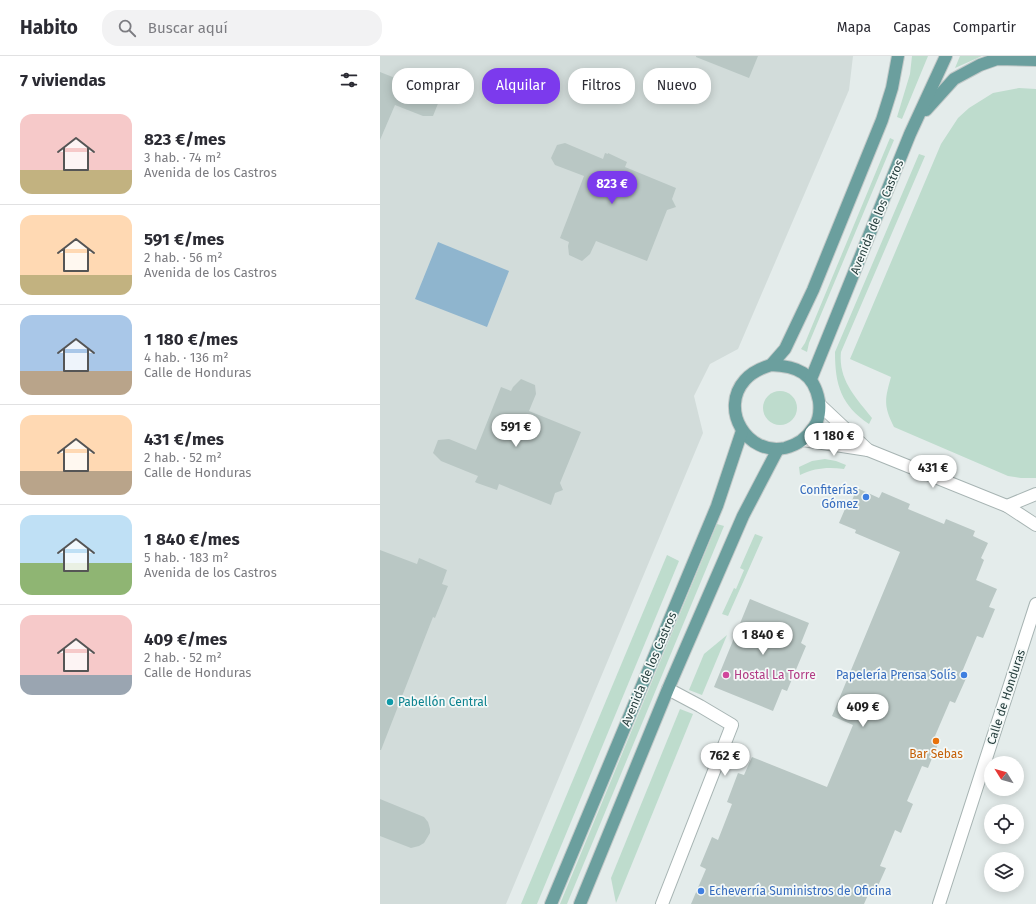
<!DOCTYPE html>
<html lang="es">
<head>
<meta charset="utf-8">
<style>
	body { margin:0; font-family:"Fira Sans",sans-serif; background:#f2f2f3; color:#2b2b33; height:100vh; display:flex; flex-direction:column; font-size:15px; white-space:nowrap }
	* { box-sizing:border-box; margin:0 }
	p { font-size:13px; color:#7c7c81 }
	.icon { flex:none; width:22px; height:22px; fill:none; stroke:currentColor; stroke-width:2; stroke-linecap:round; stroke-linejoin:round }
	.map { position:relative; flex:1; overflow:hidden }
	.sheet { display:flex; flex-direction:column; background:#fff; width:380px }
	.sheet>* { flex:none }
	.top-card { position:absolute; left:12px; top:12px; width:380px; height:36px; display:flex; gap:8px }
	.needle { width:26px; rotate:307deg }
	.fabs { position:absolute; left:604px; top:700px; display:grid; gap:8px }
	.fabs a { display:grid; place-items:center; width:40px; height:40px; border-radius:50%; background:#fff; box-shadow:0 2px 10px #0003; font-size:20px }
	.price { position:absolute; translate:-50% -34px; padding:0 9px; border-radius:14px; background:#fff; color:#222; font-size:13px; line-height:26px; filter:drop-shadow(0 1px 2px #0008) }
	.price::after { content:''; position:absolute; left:50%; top:24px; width:12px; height:9px; margin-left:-6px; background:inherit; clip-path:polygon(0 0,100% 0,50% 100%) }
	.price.selected { background:#7c3aed; color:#fff }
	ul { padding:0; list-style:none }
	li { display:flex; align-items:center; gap:12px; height:100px; padding:0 20px }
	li+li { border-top:1px solid #e1e1e2 }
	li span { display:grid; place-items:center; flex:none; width:112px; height:80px; border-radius:12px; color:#555 }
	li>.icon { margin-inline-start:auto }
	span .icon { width:48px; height:48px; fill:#fffc; stroke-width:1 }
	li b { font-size:17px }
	h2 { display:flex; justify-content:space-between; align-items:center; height:48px; padding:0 20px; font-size:17px }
	.chip { padding:0 14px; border-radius:16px; background:#fff; box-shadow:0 2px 10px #0003; font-size:14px; line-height:36px }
	.chip.selected { background:#7c3aed; color:#fff }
	header { display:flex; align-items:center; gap:24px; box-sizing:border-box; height:56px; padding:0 20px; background:#fff; border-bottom:1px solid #e1e1e2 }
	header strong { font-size:19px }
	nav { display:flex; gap:22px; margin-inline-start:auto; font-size:14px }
	.search { width:280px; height:36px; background:#f2f2f3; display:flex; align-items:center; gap:10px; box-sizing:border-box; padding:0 14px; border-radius:16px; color:#7c7c81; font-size:15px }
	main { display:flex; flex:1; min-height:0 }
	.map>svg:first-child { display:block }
</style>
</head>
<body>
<header>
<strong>Habito</strong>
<div class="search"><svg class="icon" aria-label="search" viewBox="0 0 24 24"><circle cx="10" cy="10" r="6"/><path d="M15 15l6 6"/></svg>Buscar aquí</div>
<nav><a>Mapa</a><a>Capas</a><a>Compartir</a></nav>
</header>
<main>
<section class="sheet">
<h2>7 viviendas<svg class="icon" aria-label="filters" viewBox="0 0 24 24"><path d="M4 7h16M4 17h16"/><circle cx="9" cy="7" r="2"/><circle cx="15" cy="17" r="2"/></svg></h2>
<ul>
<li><span style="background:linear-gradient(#f6c9c9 70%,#c2b280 0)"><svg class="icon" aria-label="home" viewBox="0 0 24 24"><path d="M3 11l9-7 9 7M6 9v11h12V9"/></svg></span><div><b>823 €/mes</b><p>3 hab. · 74 m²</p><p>Avenida de los Castros</p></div></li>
<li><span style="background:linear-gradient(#ffd9b3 75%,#c2b280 0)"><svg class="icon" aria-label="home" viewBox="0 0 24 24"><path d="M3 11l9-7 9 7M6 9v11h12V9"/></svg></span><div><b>591 €/mes</b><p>2 hab. · 56 m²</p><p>Avenida de los Castros</p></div></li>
<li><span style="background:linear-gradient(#a9c7e8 70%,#b9a48a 0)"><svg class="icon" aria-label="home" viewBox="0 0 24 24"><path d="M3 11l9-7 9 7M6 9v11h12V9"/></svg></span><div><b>1 180 €/mes</b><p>4 hab. · 136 m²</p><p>Calle de Honduras</p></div></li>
<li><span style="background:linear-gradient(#ffd9b3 70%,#b9a48a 0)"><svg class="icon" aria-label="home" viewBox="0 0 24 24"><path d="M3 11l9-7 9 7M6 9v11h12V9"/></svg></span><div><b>431 €/mes</b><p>2 hab. · 52 m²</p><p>Calle de Honduras</p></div></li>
<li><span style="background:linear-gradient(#bfe0f5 60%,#8fb573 0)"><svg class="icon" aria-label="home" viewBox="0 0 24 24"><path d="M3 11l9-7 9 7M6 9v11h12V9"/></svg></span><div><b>1 840 €/mes</b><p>5 hab. · 183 m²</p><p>Avenida de los Castros</p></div></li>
<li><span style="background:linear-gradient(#f6c9c9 75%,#9aa5b1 0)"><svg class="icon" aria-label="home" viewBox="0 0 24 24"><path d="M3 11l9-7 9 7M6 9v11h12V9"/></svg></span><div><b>409 €/mes</b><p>2 hab. · 52 m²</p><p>Calle de Honduras</p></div></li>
</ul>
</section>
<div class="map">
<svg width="656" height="848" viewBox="0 0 656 848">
	<rect width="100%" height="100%" fill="#e4eceb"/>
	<path fill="#d2dcda" d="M0 0H473L469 34 358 293 330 308 314 340 323 377 126 848H0Z"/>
	<g fill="#bedccd">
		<path d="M532 0H548L522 63 517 61 530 18Z"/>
		<path d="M580 0H602L575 12Z"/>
		<path d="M639 32 656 33V422H641L628 420 514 371C503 349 505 343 511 321L470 303 561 88 578 62 589 52 613 37Z"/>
		<path d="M510 82 514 84 429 287 427 296 421 293 425 287Z"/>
		<path d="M539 98 545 100 461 296C458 324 476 342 492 362L489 368C461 349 455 329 455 296Z"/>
		<circle cx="400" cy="352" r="17"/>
		<path d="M445 403 456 405 466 409 464 413C447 411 435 412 420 419L419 411 432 405Z"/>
		<path d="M337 468 344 470 187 848H180Z"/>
		<path d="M375 478 383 481 348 560 342 558 354 532 356 533 364 514 360 512Z"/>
		<path d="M287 499 299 505 157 848H141Z"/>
		<path d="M347 579 322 639 309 634 324 598Z"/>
		<path d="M300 653 313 658 236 847 231 822Z"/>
	</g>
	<path fill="#8fb5ce" d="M58 186 129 215 107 271 35 243Z"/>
	<g fill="#b9c7c4">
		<path d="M316 0H378L369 22 316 1Z"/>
		<path d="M0 16 53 37 59 45 53 60H43L15 49 0 84Z"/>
		<path d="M185 87 223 103 225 97 228 98V97L247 106 245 111 296 132 292 143 296 151 287 154 267 205 216 185 210 198 202 205 189 199 188 190 189 186 180 182 204 120 175 109 171 102 177 89Z"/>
		<path d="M141 323 155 329 156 338 149 355 201 376 180 427 183 434 175 437 171 449 119 428 117 434 97 427 95 426 98 420 61 405 53 397 58 384 69 383 96 394 121 331 131 335 133 331Z"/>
		<path d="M477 432 499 442 502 436 530 448 528 453 564 468 566 463 595 475 593 480 608 487 601 502 604 504 596 524 617 533 609 551 615 553 603 582 597 580 582 616 588 618 575 647 570 645 555 680 560 683 548 712 542 710 527 745 533 748 521 777 515 774 500 810 506 812 493 841 488 839 484 848H311L326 813 320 810 332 781 338 784 352 748 347 746 358 717 364 719 372 701 447 731 473 669 452 660 520 496 475 477 476 474 459 467 468 446 471 447Z"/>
		<path d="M0 494 37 508 39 502 67 514 62 528 68 530 55 562 53 561 1 694H0Z"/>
		<path d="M370 543 429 567 421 587 426 590 407 635 402 633 393 655 334 631Z"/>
		<path d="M0 743 44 761 48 766 50 773V777L44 787 39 790 31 792 0 780Z"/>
	</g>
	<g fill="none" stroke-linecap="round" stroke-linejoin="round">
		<defs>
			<g id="street">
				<path d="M440 349 488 394"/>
				<path d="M423 384 488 394 627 450 656 469"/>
				<path d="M627 450 656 438"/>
				<path d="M282 848 352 669 320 650 288 633"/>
				<path d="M559 848 656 548"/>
			</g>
			<g id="primary">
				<path d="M546 54 574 23 600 9 617 3 656 4"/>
				<path d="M391 309 405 293 433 234 502 64 512 32 518 0"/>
				<path d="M391 309C417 310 434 317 439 345 440 353 439 364 434 371 427 382 417 389 405 392 367 400 339 353 365 324 372 316 381 312 391 309Z"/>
				<path d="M431 323 530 78 566 0"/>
				<path d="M171 848 337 450 362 375"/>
				<path d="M200 848 288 633 363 460 398 393"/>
			</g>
		</defs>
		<use href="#street" stroke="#a7b4b3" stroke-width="14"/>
		<use href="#primary" stroke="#c2c9c8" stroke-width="14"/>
		<use href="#street" stroke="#fff" stroke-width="12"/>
		<use href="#primary" stroke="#6b9f9e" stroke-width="12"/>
	</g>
	<g fill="#3f7fe0" stroke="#f4f9f8" stroke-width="1.5">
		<circle cx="486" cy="441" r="4"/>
		<circle cx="584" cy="619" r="4"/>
		<circle cx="321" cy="835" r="4"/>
	</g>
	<circle fill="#d1479c" stroke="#f4f9f8" stroke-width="1.5" cx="346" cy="619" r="4"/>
	<circle fill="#0f9aa8" stroke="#f4f9f8" stroke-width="1.5" cx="10" cy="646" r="4"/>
	<circle fill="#e8710a" stroke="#f4f9f8" stroke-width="1.5" cx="556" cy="685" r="4"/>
	<g text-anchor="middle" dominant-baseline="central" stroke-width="3.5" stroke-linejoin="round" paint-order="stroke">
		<g font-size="12" fill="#243d3c" stroke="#f4f9f8">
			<text transform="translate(497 161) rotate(-68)">Avenida de los Castros</text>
			<text transform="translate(269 613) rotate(-67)">Avenida de los Castros</text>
			<text transform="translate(626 641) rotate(-72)">Calle de Honduras</text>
		</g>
		<g font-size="12" fill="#366cbe" stroke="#f4f9f8" text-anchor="end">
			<text x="478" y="434">Confiterías<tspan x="478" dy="14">Gómez</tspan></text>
			<text x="576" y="619">Papelería Prensa Solís</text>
			<text x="329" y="835" text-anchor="start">Echeverría Suministros de Oficina</text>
		</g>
		<g font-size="12" fill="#b23c85" stroke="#f4f9f8" text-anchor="start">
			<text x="354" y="619">Hostal La Torre</text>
		</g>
		<g font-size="12" fill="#0d838f" stroke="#f4f9f8" text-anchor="start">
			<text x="18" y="646">Pabellón Central</text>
		</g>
		<g font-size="12" fill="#c56008" stroke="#f4f9f8">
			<text x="556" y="698">Bar Sebas</text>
		</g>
	</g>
</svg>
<div class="fabs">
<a><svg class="needle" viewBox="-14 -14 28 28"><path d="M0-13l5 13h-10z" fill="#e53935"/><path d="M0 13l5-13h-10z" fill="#7c7c81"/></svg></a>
<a><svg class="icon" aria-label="locate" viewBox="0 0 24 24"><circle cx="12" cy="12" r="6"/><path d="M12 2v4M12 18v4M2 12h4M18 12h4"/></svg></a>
<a><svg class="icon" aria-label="layers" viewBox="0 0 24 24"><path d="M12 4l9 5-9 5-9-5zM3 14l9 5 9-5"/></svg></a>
</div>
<b class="price selected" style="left:232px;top:149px">823 €</b>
<b class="price" style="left:136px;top:392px">591 €</b>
<b class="price" style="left:454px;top:401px">1 180 €</b>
<b class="price" style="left:553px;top:433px">431 €</b>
<b class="price" style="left:383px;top:600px">1 840 €</b>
<b class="price" style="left:483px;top:672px">409 €</b>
<b class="price" style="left:345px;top:721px">762 €</b>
<div class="top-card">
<a class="chip">Comprar</a>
<a class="chip selected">Alquilar</a>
<a class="chip">Filtros</a>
<a class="chip">Nuevo</a>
</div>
</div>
</main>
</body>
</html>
